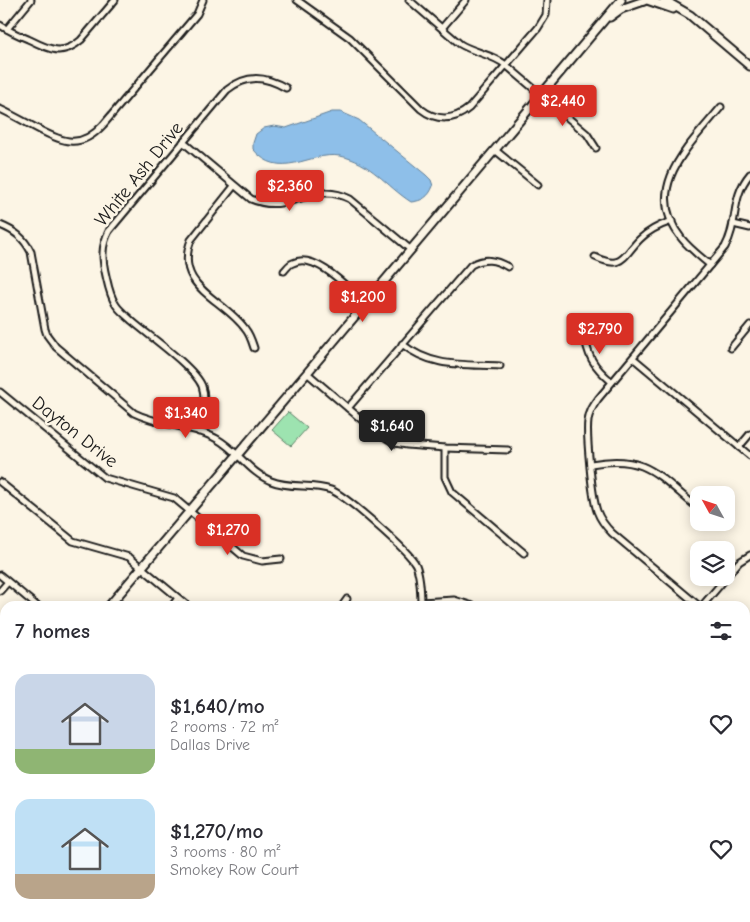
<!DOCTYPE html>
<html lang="en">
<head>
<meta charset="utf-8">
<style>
	body { margin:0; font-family:"Comic Neue",sans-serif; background:#f2f2f3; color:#2b2b33; height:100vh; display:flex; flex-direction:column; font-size:19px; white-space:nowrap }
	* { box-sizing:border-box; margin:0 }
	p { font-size:16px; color:#7c7c81 }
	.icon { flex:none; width:28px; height:28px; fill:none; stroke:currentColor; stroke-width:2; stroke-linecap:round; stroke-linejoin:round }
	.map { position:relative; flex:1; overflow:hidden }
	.side { position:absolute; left:0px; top:601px; width:750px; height:321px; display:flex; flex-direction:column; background:#fff; border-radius:15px 15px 0 0; box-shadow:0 2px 12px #0003 }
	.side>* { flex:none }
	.needle { width:32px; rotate:310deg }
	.tools { position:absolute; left:690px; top:486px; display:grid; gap:10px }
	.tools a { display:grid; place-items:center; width:45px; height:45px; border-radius:10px; background:#fff; box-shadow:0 2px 12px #0003; font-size:25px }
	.price { position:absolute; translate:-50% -42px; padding:0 11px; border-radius:5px; background:#d93025; color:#fff; font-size:16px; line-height:32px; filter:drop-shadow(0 1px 2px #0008) }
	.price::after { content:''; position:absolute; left:50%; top:30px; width:15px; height:11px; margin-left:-8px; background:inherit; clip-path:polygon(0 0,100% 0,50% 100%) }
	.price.selected { background:#222; color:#fff }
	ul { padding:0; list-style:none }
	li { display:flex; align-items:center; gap:15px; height:125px; padding:0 15px }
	li span { display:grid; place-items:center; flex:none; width:140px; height:100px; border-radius:15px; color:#555 }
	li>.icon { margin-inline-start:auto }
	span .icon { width:60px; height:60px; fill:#fffc; stroke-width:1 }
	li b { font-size:21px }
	h2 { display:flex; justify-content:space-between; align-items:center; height:60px; padding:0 15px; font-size:21px }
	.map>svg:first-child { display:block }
</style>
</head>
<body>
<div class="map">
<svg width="750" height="922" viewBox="0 0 750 922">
	<rect width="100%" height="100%" fill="#fcf5e5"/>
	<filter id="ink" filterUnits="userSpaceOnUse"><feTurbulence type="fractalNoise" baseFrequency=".02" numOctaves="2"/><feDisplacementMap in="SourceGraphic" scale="10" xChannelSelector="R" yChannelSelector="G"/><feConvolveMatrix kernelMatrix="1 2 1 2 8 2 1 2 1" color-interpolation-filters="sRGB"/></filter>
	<g filter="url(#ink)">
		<g fill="#9de3b0" stroke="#5c8066">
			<path d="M288 412 307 428 291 446 272 430Z"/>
			<path d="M745 790 750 794V920L742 922H686L682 918H745Z"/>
		</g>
		<path fill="#8ebfe9" stroke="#607e97" d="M332 112H341L359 120 426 175 431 180 433 186C429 197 422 201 411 202 386 186 371 162 340 156 309 151 280 182 253 149V143L256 134 264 128 274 126 286 128Z"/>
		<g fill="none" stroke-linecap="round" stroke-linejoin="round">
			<defs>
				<g id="street">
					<path d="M297 0 350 38 421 109C436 121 454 121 469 108L538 28 546 15 547 0"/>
					<path d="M409 0 460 44C475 53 492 54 506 65L587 134 596 148"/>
					<path d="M0 25C9 31 18 35 28 39 48 49 62 57 81 40L115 0"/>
					<path d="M442 28 466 0"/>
					<path d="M7 29 31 0"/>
					<path d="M0 109C13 115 25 122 38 129 64 143 81 149 103 125L197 14 203 0"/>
					<path d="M183 142 251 199C291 216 312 179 350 199L411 250"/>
					<path d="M495 150 538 185"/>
					<path d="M234 186 191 240C173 288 224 298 246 330 250 335 252 342 254 348"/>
					<path d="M733 224 750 228"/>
					<path d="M0 225C15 231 24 238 31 252L45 329 47 335 56 347 134 413C160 426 192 425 217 439 237 450 250 473 271 481 290 489 312 483 331 490 345 495 410 552 416 565 420 575 421 595 421 606"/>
					<path d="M595 257C623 270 622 257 640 239 649 230 660 225 672 221"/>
					<path d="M710 265C701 257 690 249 682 239 641 188 690 145 721 107"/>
					<path d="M284 271C287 268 289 264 293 263 315 251 350 290 365 303"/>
					<path d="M584 331C587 356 593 366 612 382"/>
					<path d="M402 344C432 368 463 364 500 366"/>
					<path d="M731 348 750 325"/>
					<path d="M633 358 750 456"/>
					<path d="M307 373 376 432 395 443 407 445 445 448 508 450"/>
					<path d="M0 392 105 478 174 498 243 556 262 561 281 559"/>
					<path d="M348 408 471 265C485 258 494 259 508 267"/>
					<path d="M199 432C201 418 207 400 202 386 194 367 149 336 132 321 127 316 120 311 116 305 110 296 108 285 106 276 102 259 101 246 109 231L227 90C247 74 265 76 286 88"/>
					<path d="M739 447 750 434"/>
					<path d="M445 448V477L452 492 524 553"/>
					<path d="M591 464C643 454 656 473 693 504"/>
					<path d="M0 482 73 541 129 557 188 606"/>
					<path d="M0 575 37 606"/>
					<path d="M726 577 739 562 750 555"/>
					<path d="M0 591 8 582"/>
					<path d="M421 602 454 600 473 606"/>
					<path d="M172 606 178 598"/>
					<path d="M342 606 347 599"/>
					<path d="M699 606 612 533C606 527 600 519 597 511 592 497 586 435 588 421 589 412 593 406 598 399L725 247C739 222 730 198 750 174"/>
					<path d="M702 606 726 578"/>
					<path d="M745 783 750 788"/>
					<path d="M398 918 399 922"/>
					<path d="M690 918 696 922"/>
					<path d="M62 922 63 918"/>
					<path d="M361 922 377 918"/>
					<path d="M512 922 516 918"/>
				</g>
				<g id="secondary">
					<path d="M647 0 673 9"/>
					<path d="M664 0 690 15 750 66"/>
					<path d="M610 17 621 9 644 1"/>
					<path d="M109 606 307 373 621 0"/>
					<path d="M745 716 750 710"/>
					<path d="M0 733 5 727"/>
					<path d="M577 922 581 918"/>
				</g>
			</defs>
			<use href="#street" stroke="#1c1c1c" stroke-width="9"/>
			<use href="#secondary" stroke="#1c1c1c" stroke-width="11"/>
			<use href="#street" stroke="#fcf5e5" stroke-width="5"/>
			<use href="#secondary" stroke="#fcf5e5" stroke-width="7"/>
		</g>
	</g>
	<g text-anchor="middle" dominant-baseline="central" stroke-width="5" stroke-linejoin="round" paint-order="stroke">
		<g font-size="19" fill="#1c1c1c" stroke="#fcf5e5">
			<text transform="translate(139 174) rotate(-51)">White Ash Drive</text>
			<text transform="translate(75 432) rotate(38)">Dayton Drive</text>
		</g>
	</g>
</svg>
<div class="tools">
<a><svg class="needle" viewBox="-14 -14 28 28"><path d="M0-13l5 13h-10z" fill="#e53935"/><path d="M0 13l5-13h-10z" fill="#7c7c81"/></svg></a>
<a><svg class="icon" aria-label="layers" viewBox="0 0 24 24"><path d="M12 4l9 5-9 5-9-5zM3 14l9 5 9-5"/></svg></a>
</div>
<b class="price" style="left:563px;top:127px">$2,440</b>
<b class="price" style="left:290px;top:212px">$2,360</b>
<b class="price" style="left:363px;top:323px">$1,200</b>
<b class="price" style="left:600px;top:355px">$2,790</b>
<b class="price" style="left:186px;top:439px">$1,340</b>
<b class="price selected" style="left:392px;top:452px">$1,640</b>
<b class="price" style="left:228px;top:556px">$1,270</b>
<section class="side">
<h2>7 homes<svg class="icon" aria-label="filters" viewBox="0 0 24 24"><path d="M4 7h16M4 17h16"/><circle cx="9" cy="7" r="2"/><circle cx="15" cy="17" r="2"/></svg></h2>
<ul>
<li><span style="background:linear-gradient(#c9d6e8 75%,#8fb573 0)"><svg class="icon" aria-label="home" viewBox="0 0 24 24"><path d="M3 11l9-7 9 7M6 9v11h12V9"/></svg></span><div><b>$1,640/mo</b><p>2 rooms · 72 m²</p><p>Dallas Drive</p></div><svg class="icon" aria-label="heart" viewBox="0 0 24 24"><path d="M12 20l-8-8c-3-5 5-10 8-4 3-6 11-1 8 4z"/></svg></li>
<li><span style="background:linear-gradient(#bfe0f5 75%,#b9a48a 0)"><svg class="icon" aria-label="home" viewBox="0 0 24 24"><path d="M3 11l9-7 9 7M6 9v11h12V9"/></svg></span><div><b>$1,270/mo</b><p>3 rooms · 80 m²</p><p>Smokey Row Court</p></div><svg class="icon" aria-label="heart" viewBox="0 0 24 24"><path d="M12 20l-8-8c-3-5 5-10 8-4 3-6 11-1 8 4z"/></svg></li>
</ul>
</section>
</div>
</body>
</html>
